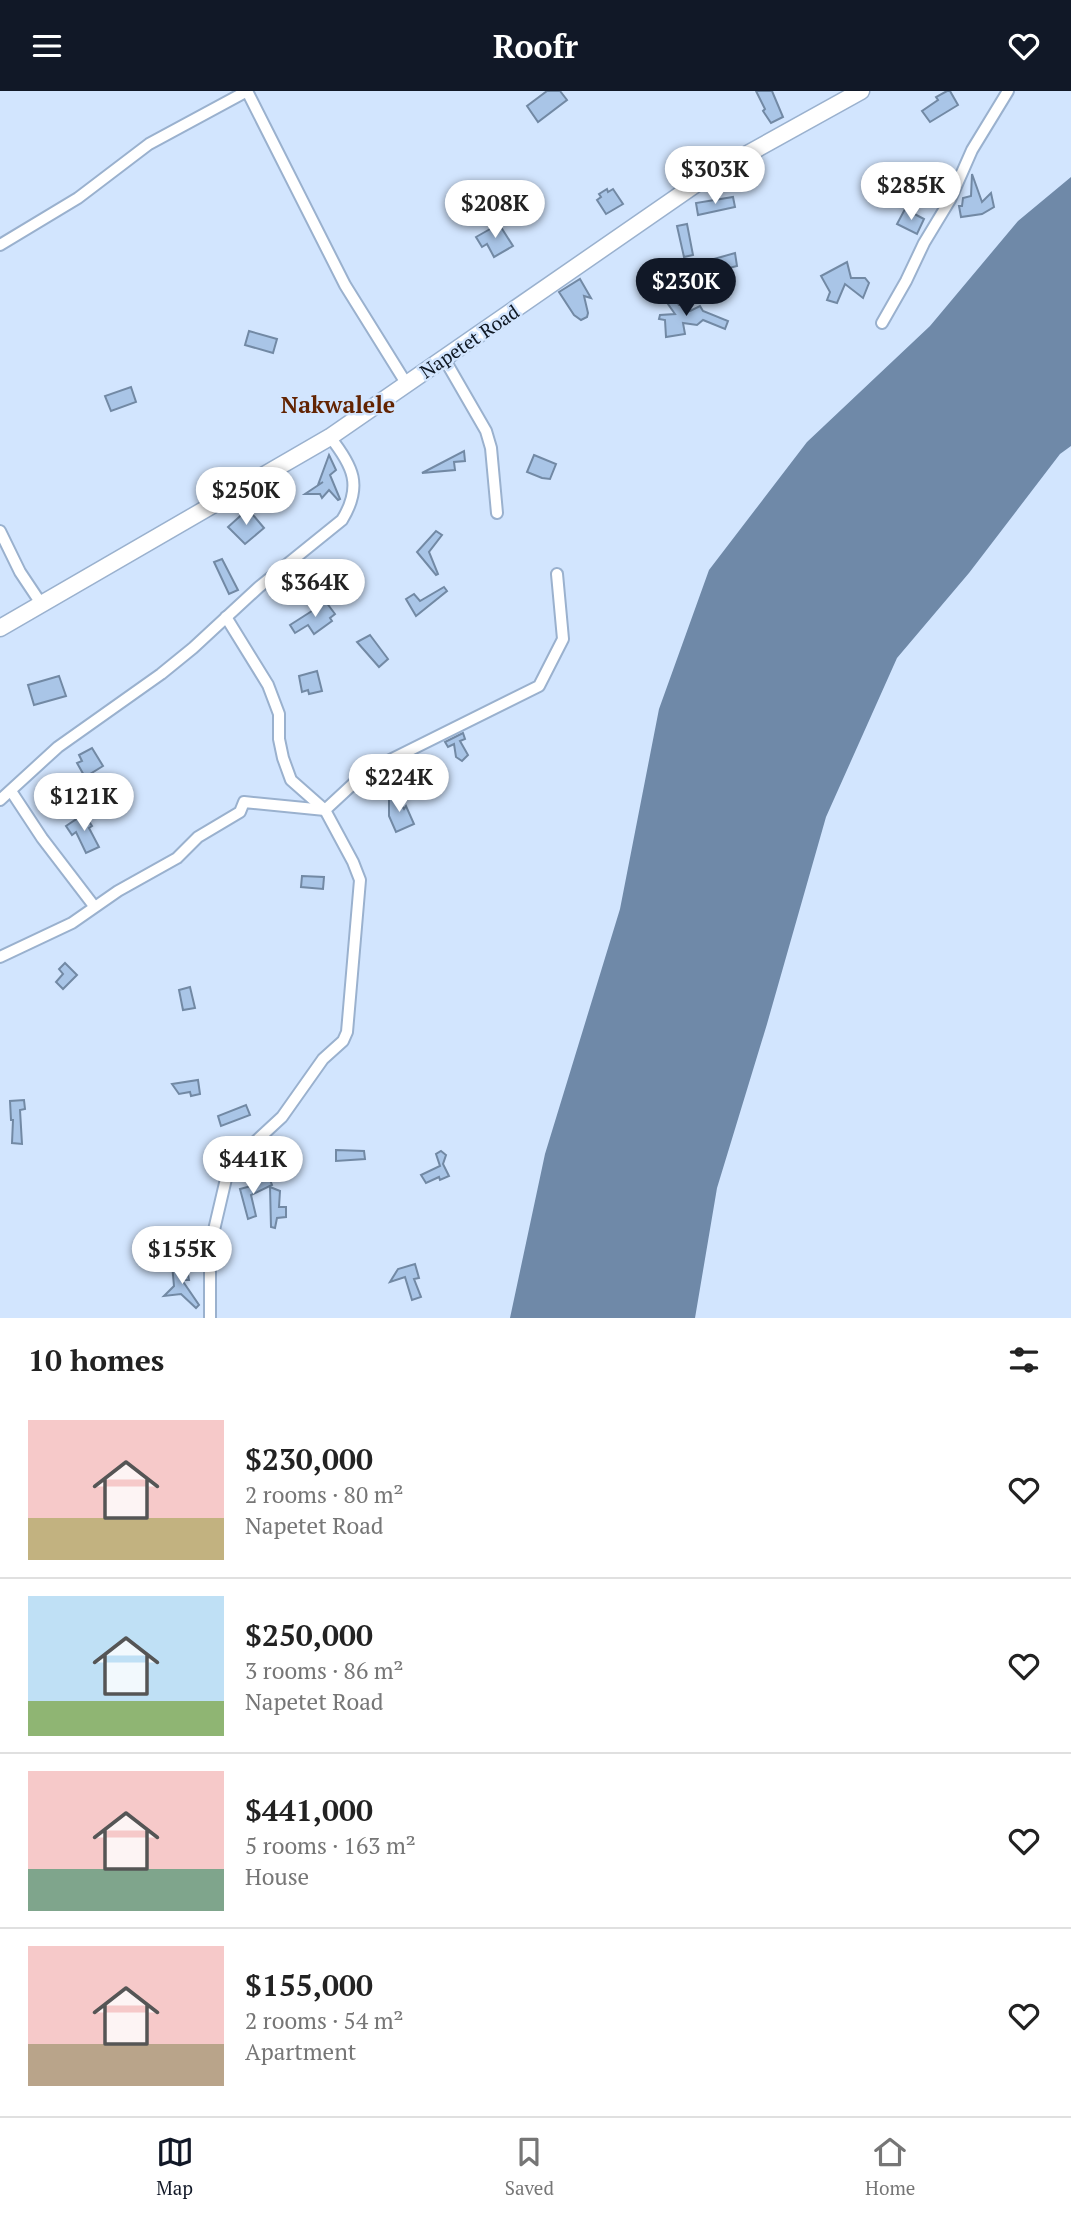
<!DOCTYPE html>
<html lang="en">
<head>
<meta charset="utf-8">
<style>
	body { margin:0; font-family:"PT Serif",serif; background:#f6f6f6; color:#222; height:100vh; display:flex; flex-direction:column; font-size:26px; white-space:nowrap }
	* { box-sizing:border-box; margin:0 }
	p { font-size:23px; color:#767676 }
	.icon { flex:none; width:38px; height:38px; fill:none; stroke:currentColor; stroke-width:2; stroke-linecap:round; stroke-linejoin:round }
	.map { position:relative; height:1227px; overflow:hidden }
	.side { display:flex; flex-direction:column; background:#fff; flex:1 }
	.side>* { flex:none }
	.price { position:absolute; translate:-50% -60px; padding:0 16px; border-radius:24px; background:#fff; color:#222; font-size:23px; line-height:46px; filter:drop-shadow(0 2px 4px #0008) }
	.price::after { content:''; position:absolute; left:50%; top:42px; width:21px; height:16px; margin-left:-10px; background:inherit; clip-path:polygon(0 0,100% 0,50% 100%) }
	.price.on { background:#111827; color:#fff }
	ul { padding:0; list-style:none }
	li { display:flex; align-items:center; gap:21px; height:175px; padding:0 28px }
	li+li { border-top:2px solid #e0e0e0 }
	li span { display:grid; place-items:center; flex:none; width:196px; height:140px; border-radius:0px; color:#555 }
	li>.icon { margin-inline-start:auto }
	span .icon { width:84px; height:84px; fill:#fffc; stroke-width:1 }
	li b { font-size:30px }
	h2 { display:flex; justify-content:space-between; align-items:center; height:84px; padding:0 28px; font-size:30px }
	header { display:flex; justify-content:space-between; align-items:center; height:91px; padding:0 28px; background:#111827; color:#fff; font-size:32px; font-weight:800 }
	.tabs { display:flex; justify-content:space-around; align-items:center; height:98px; border-top:2px solid #e0e0e0; background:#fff; font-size:19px; color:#767676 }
	.tabs a { display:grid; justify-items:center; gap:4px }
	.tabs .on { color:#111827 }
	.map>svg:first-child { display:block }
</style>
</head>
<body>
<header><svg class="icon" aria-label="menu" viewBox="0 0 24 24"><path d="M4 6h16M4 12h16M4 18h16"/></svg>Roofr<svg class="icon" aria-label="heart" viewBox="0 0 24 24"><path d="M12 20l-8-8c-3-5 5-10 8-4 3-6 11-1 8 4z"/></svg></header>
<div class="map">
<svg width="1071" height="1227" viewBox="0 0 1071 1227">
	<rect width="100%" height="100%" fill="#d2e5fe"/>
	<path fill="#6f89a8" d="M1071 86V355L1060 363 969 482 897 567 826 726 767 933 717 1097 695 1227H510L545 1063 620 818 659 618 709 479 807 351 930 235 1018 130Z"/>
	<g fill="#a9c5e7" stroke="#7289a4" stroke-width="2">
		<path d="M547 0H560L567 9 538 31 527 15Z"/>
		<path d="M756 0H772L783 26 771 32 763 20 765 18Z"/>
		<path d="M947 0H950L958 14 930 31 922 20 938 9 936 6Z"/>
		<path d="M972 83 982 111 991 102 994 116 982 123 961 126 959 115H962L963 107 971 105Z"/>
		<path d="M607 98 608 101 613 98 623 113 606 123 597 109 601 106 599 103Z"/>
		<path d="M733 106 735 116 698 124 696 112Z"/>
		<path d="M905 118 924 128 917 143 897 133Z"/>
		<path d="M499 133 513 155 494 166 487 153 482 156 476 146Z"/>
		<path d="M687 133 693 164 684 166 677 135Z"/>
		<path d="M735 162 737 175 717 180 714 168Z"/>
		<path d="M847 171 851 187H865L869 192 863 207 845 193 837 212 827 209 830 201 821 185Z"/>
		<path d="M580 188 591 207 584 205 588 222 587 226 581 229 574 224 559 201Z"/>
		<path d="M670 201 679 214H685L690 220 700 215 703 220 728 230 725 238 703 229 697 234 683 232 685 243 666 246 665 229 659 228 660 224 675 223 663 206Z"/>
		<path d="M249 240 277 248 273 262 245 254Z"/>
		<path d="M131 296 136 311 111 320 105 305Z"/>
		<path d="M464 360 465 370 454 371 455 379 422 382Z"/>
		<path d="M329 364 336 379 330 384 340 408 338 409 329 399 322 407 320 403H305L323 391 318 394Z"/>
		<path d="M534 364 556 373 550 388 542 387 527 381Z"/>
		<path d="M248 418 264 437 245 453 228 436Z"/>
		<path d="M436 440 442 444 429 461 438 483 436 484 417 461Z"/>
		<path d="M222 468 238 499 229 503 214 471Z"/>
		<path d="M444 496 447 500 416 525 406 508 414 503 420 510Z"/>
		<path d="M326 511 335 523 330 527 332 530 314 543 308 534 295 542 290 534Z"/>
		<path d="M370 544 388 568 379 576 357 551Z"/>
		<path d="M317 580 322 600 309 603 308 599 302 601 299 585Z"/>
		<path d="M59 585 66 605 34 614 28 594Z"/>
		<path d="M463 642 465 648 460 650 468 664 462 670 456 666 454 653 448 656 445 651Z"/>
		<path d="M92 657 103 675 85 686 77 672 82 670 79 664Z"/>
		<path d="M389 696 404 718 406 715 414 733 396 741 389 725Z"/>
		<path d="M84 723 92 735 89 737 99 756 86 762 76 741 72 744 66 735Z"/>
		<path d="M302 785 324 786 323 798 301 796Z"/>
		<path d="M65 872 77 884 63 898 56 891 63 883 59 878Z"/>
		<path d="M190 896 195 917 183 919 179 899Z"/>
		<path d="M198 989 200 1003 191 1005 190 1001 179 1003 172 993Z"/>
		<path d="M24 1009 25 1018 20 1019 22 1053 12 1052 13 1029H11L10 1010Z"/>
		<path d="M246 1014 250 1024 221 1035 218 1025Z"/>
		<path d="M336 1059 364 1060 365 1068 336 1070Z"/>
		<path d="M441 1060 446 1064 443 1073 449 1085 440 1089 439 1086 426 1092 421 1084 440 1075 436 1063Z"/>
		<path d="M269 1086 272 1094 251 1104 256 1125 248 1128 240 1098 255 1094 254 1093Z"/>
		<path d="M270 1096 280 1100 279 1116H286V1126L277 1127 275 1137 271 1136Z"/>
		<path d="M172 1173 176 1179 187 1178 189 1189H182L199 1214 196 1217 181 1203 164 1205 174 1195Z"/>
		<path d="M415 1173 419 1187 414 1188 421 1206 412 1209 405 1186 390 1191 398 1178Z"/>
	</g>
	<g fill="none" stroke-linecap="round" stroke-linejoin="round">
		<defs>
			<g id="minor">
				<path d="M247 0 345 194 406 292"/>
				<path d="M0 154 78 107 149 53 247 0"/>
				<path d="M882 232 906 190 924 152 950 109 972 59 1008 0"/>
				<path d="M445 269 486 340 491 357 497 422"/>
				<path d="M0 440 20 481 42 514"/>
				<path d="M11 700 42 747 94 815"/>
				<path d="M0 709 58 656 161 583 193 557 259 496 342 429C363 395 353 375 330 346"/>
				<path d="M0 866 72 832 118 800 177 767 198 746 240 721 244 711 325 719 366 681 539 595 563 548 557 483"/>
				<path d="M210 1227V1156L229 1075 282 1026 323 968 343 950 347 941 360 789 353 771 325 719 291 689 283 667 279 648V623L268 594 226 526"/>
			</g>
			<path id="secondary" d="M0 537 330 346 706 86 861 0"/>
		</defs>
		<use href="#minor" stroke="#9ab1ce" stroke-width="14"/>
		<use href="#secondary" stroke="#9ab1ce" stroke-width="19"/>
		<use href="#minor" stroke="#fff" stroke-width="10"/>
		<use href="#secondary" stroke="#fff" stroke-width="16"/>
	</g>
	<g text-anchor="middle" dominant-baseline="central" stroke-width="5" stroke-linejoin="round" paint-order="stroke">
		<g font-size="19" fill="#0f1823" stroke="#d2e5fe">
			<text transform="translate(469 250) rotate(-34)">Napetet Road</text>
		</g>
		<g font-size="23" font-weight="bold" fill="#622302" stroke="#d2e5fe">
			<text x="338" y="313">Nakwalele</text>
		</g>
	</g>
</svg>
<b class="price" style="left:715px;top:115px">$303K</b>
<b class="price" style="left:911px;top:131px">$285K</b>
<b class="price" style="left:495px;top:149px">$208K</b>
<b class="price on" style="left:686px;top:227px">$230K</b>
<b class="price" style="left:246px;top:436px">$250K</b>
<b class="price" style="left:315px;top:528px">$364K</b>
<b class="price" style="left:399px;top:723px">$224K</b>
<b class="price" style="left:84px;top:742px">$121K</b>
<b class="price" style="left:253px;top:1105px">$441K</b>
<b class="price" style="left:182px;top:1195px">$155K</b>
</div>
<section class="side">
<h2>10 homes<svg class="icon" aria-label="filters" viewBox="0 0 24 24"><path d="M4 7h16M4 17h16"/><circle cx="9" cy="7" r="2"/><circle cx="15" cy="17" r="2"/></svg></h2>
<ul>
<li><span style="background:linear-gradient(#f6c9c9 70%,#c2b280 0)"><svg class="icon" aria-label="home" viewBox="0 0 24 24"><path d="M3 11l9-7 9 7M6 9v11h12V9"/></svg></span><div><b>$230,000</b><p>2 rooms · 80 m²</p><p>Napetet Road</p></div><svg class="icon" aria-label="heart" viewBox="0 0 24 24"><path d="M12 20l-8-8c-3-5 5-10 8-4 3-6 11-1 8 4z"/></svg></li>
<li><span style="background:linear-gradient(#bfe0f5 75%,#8fb573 0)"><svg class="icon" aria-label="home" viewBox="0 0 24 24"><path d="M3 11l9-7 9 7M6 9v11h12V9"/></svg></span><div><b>$250,000</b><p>3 rooms · 86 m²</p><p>Napetet Road</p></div><svg class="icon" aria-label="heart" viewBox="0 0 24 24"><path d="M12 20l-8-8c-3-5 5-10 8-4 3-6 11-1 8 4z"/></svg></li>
<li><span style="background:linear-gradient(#f6c9c9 70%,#7fa58c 0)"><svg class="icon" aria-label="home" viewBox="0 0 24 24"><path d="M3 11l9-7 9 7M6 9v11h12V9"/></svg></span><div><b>$441,000</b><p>5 rooms · 163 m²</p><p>House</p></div><svg class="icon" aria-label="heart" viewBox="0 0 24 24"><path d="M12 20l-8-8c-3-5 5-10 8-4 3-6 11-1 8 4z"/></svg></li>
<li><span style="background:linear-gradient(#f6c9c9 70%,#b9a48a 0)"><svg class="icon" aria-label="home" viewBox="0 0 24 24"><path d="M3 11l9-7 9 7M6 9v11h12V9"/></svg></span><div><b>$155,000</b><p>2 rooms · 54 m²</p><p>Apartment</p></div><svg class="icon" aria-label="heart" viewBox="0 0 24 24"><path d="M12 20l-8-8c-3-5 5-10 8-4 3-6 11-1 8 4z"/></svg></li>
</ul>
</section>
<nav class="tabs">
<a class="on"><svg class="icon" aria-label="map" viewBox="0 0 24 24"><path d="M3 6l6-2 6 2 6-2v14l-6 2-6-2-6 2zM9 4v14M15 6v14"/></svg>Map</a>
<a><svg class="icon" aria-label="saved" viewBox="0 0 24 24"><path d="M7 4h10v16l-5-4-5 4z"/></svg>Saved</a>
<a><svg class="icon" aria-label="home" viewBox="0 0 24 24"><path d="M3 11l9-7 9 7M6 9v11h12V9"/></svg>Home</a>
</nav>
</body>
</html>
